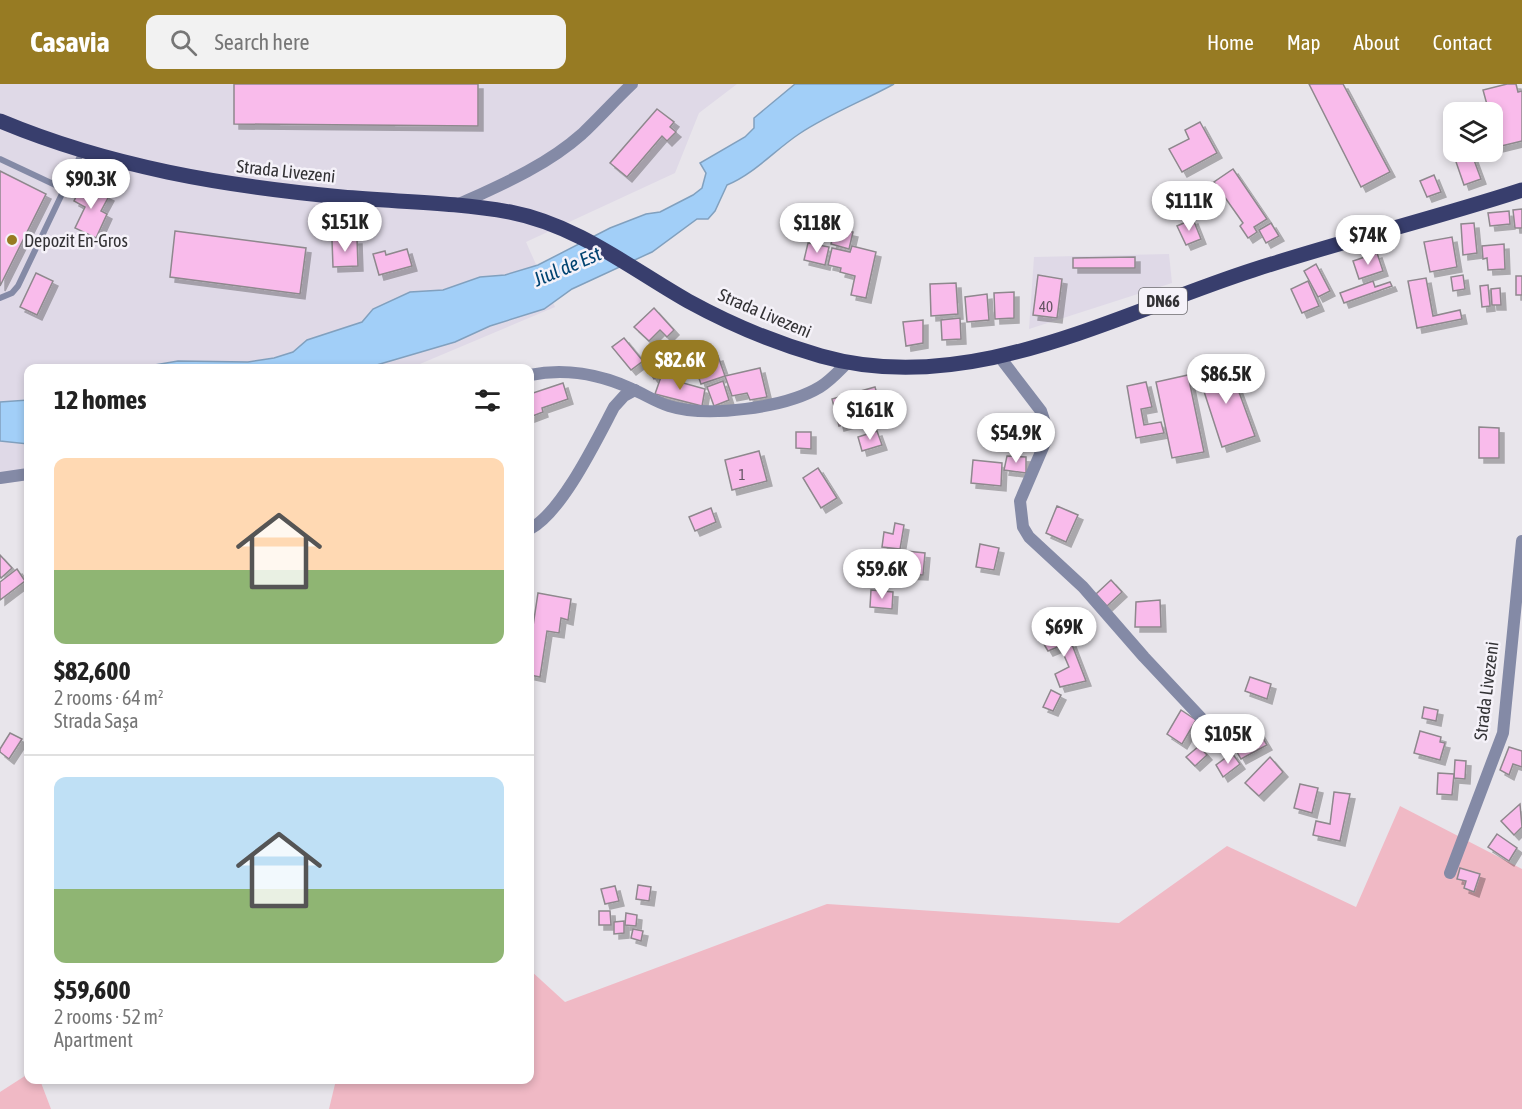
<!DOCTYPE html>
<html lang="en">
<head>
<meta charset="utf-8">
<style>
	body { margin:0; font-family:"Asap Condensed",sans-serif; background:#f2f2f2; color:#222; height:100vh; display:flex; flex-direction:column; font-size:22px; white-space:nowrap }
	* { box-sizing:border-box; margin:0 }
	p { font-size:20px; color:#767676 }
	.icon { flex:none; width:33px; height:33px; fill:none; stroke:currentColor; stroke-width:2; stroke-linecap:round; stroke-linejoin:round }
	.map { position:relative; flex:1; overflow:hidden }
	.panel { position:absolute; left:24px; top:280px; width:510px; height:720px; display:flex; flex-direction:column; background:#fff; border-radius:12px; box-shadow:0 3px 9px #0003 }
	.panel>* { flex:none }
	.buttons { position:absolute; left:1443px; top:18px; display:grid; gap:12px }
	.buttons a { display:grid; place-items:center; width:60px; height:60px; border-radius:12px; background:#fff; box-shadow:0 3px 9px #0003; font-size:30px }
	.price { position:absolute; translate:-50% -51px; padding:0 14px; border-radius:21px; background:#fff; color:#222; font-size:20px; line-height:39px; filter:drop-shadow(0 2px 3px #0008) }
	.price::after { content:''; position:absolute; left:50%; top:36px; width:18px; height:14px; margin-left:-9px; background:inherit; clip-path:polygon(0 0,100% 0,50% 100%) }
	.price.selected { background:#977b23; color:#fff }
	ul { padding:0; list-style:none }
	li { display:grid; align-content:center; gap:12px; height:318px; padding:0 30px }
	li+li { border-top:2px solid #e0e0e0 }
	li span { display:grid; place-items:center; height:186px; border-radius:12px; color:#555 }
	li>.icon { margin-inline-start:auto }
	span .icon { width:108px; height:108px; fill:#fffc; stroke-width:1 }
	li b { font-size:26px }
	h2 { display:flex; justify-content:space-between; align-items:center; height:72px; padding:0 30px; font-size:26px }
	header { display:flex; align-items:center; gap:36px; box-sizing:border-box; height:84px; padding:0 30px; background:#977b23; color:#fff }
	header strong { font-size:28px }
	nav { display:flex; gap:33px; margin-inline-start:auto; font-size:21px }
	.search { width:420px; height:54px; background:#f2f2f2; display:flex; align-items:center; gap:15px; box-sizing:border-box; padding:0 21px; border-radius:12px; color:#767676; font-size:22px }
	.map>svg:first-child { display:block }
</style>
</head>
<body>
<header>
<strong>Casavia</strong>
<div class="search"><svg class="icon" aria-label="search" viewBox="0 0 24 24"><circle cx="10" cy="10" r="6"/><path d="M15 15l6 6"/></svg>Search here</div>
<nav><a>Home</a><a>Map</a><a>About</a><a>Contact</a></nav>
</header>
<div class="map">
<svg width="1522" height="1025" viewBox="0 0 1522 1025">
	<defs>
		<filter id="shadow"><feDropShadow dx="5" dy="5" stdDeviation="0" flood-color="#0004"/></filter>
	</defs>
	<rect width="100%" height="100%" fill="#e8e5eb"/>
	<g fill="#dfd9e7">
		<path d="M0 0H737L699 29 675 89 526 158 555 223 408 285H28V396L0 400Z"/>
		<path d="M1169 170 1172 199 1029 245 1034 173Z"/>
	</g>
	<g fill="#f0b9c5">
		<path d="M1400 722 1522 785V1025H329L336 996H530V886L565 918 827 820 1119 839 1227 762 1356 823Z"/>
		<path d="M28 990V996H40L51 1025H0V1008Z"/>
	</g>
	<g fill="#a2cff8" stroke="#81a0be" stroke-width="1.5">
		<path d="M795 0H894C863 17 829 30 799 50 775 66 754 90 727 101L715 127 708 135H697L652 168 572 205 544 225 490 242 455 258 363 285H131L178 277 248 278 274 274 293 268 307 256 362 238 373 225 410 208 443 206 480 193 505 191 538 181 610 144 646 130 660 128 693 111 702 104 706 89 700 79 745 53 754 44V34Z"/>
		<path d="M28 316V360L0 357V318Z"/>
	</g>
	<g fill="#f9bbeb" stroke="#8e888d" stroke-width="1.5" filter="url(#shadow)">
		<path d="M234 0H478V42L234 40Z"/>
		<path d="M1309 0H1343L1390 88 1361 103Z"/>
		<path d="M1507 0H1516L1518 8 1522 7V57L1497 63 1492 44V28H1489L1483 6Z"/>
		<path d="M657 25 674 38 670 43 676 48 667 57 662 52 627 93 610 79Z"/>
		<path d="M1200 38 1217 69 1182 88 1169 65 1189 55 1185 46Z"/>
		<path d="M1466 68H1471L1481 95 1464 101 1454 72Z"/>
		<path d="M1233 85 1267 135 1254 143 1257 148 1248 154 1240 142 1243 139 1214 98Z"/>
		<path d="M0 87 46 110 0 202Z"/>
		<path d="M1434 91 1441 108 1427 113 1420 97Z"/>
		<path d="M83 99 109 112 101 127 107 130 96 154 75 144 85 123 74 117Z"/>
		<path d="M1522 125V144H1515L1513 126Z"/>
		<path d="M1509 127 1510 140 1490 142 1488 129Z"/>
		<path d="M1193 135 1201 155 1186 161 1177 142Z"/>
		<path d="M1271 139 1279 152 1266 159 1259 146Z"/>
		<path d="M1474 139 1477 169 1463 171 1461 140Z"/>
		<path d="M835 144 853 148 849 165 831 160Z"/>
		<path d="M175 147 306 164 300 210 170 193Z"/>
		<path d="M1452 153 1457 183 1430 188 1424 158Z"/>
		<path d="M357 155 358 182 333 183 332 156Z"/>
		<path d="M808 159 829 163 825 181 804 176Z"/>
		<path d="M1504 160 1505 185 1488 186 1487 174 1483 175 1482 162Z"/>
		<path d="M852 162 876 168 866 214 851 211 855 192 840 188 841 184 828 181 832 164 850 168Z"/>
		<path d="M407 165 412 182 379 191 373 170 385 167 386 171Z"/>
		<path d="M1377 169 1383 187 1359 195 1353 177Z"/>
		<path d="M1135 173V184H1073V174Z"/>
		<path d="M1316 180 1330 207 1318 213 1304 187Z"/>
		<path d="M36 189 53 197 37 231 20 223Z"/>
		<path d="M1038 191 1062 195 1057 234 1033 231Z"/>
		<path d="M1463 191 1465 205 1453 207 1451 193Z"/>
		<rect x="1516" y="192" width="6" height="19"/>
		<path d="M1426 194 1433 232 1460 226 1462 235 1417 244 1408 197Z"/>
		<path d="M1308 197 1319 222 1302 229 1291 205Z"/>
		<path d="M1373 197 1375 203 1390 198 1392 202 1344 219 1340 209Z"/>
		<path d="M956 199 958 230 931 232 930 200Z"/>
		<path d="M1488 201 1490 222 1482 223 1480 202Z"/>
		<path d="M1500 204 1501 221H1492L1491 205Z"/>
		<path d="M1014 208V234L995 235 994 209Z"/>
		<path d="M987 210 989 236 967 238 965 213Z"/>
		<path d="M654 224 674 246 667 253 660 246 649 257 634 243Z"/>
		<path d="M960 234 961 255 942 256 941 236Z"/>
		<path d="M923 236V259L906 262 903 238Z"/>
		<path d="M624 254 643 277 631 286 612 263Z"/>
		<path d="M662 265 674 280 654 295 643 279Z"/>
		<path d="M718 272 725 292 701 300 694 280Z"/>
		<path d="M1228 278 1255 352 1222 363 1198 289Z"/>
		<path d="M760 284 767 313 750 316 747 309 732 312 725 292Z"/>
		<path d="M662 290 677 294 676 297 705 305 702 322 655 310Z"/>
		<path d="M1188 291 1204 368 1172 374 1156 298Z"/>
		<path d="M723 297 729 316 714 322 707 303Z"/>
		<path d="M1146 298 1152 323 1141 325 1144 341 1161 338 1164 349 1136 354 1127 302Z"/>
		<path d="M563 299 568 315 542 324 543 328 530 333V310Z"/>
		<path d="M875 303 881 324 856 332 857 337 839 342 832 315Z"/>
		<path d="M1479 343 1499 344V374H1479Z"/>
		<path d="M877 347 882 361 862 367 858 353Z"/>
		<path d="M796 348H811V365L796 364Z"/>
		<path d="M759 367 767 397 732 406 725 376Z"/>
		<path d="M1007 372 1026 373V389L1004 386Z"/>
		<path d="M973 376 1002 379 1001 402 971 399Z"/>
		<path d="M818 384 837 414 821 424 803 394Z"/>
		<path d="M1057 422 1078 431 1066 458 1046 449Z"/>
		<path d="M711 424 716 438 695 447 689 433Z"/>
		<path d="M895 439 904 441 900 465 882 463 884 448 893 450Z"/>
		<path d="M980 460 999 464 994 486 976 483Z"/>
		<path d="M906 467 925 469 923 491 903 490Z"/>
		<path d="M0 471 12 484 1 494 0 492Z"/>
		<path d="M881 476 894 477 893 492 880 491Z"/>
		<path d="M17 485 25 497 0 516V498Z"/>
		<path d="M1111 496 1122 508 1107 522 1096 510Z"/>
		<path d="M871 506 893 508 892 525 870 523Z"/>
		<path d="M538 509 571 515 568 536 561 534 559 549 547 547 540 593 530 591V562Z"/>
		<path d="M1160 516 1161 543H1135L1136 518Z"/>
		<path d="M1058 542 1066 560 1071 558 1086 597 1060 603 1055 590 1069 583 1060 562 1048 567 1039 552Z"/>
		<path d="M1250 593 1271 600 1267 615 1245 607Z"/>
		<path d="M1051 606 1061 611 1053 627 1043 623Z"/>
		<path d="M1424 623 1438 626 1436 637 1422 634Z"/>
		<path d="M1181 626 1196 636 1182 660 1167 650Z"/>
		<path d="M1258 646 1267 661 1241 675 1233 661Z"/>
		<path d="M1420 647 1441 653 1440 658 1445 659 1440 676 1414 669Z"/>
		<path d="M10 649 22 655 9 675 0 668V665Z"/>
		<path d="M1199 662 1207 671 1195 682 1186 673Z"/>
		<path d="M1509 663 1522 667V683L1513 680 1509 691 1500 686Z"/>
		<path d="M1232 669 1240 680 1223 693 1216 681Z"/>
		<path d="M1270 673 1283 688 1259 712 1245 699Z"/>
		<path d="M1455 676 1466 677 1465 695 1454 694Z"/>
		<path d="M1438 689 1454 690 1452 711 1437 710Z"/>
		<path d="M1300 700 1318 704 1312 729 1294 724Z"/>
		<path d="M1334 708 1350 710 1340 757 1313 751 1316 737 1330 740Z"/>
		<path d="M1520 720 1522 743 1514 751 1501 737Z"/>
		<path d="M1497 750 1517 764 1509 777 1488 763Z"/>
		<path d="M1460 784 1480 790 1474 808 1464 804 1466 797 1457 795Z"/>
		<path d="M638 801 651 803 649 817 636 815Z"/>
		<path d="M615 802 619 817 605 820 601 805Z"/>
		<path d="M599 827H610L611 841H599Z"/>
		<path d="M626 829 637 831 636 842 625 841Z"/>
		<path d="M624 837V849L614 850V838Z"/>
		<path d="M633 845 643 847 641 857 631 854Z"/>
	</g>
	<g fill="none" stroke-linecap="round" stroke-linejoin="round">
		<g stroke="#848aa6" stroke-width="6">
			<path d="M0 75 66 106"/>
			<path d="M0 214 12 209 18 202 82 68"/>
		</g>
		<g stroke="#848aa6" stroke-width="12">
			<path d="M457 121C501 101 546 82 582 50 599 34 615 16 632 0"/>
			<path d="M999 272 1041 327 1045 339 1047 354 1020 417 1023 443 1029 453 1083 503 1144 573 1220 654"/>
			<path d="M530 291C564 284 600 290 632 305 644 310 656 318 669 322 707 334 785 324 820 303 830 297 838 288 847 279"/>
			<path d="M0 394 28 390"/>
			<path d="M530 445C562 428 596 357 614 323L624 312 635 306"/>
			<path d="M1450 789 1503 649 1522 457"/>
		</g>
		<path stroke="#383e6d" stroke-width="15" d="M0 37C110 83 224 102 342 113 398 118 455 118 510 128 577 141 630 184 688 217 730 240 775 259 821 272 969 314 1116 230 1253 186 1342 157 1433 135 1522 106"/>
	</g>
	<circle fill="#977b23" stroke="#f5f2f9" stroke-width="2" cx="12" cy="156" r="6"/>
	<g text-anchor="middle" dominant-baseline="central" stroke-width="5" stroke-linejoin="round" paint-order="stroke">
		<g font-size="15" fill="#645462">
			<text x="1046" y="222">40</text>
			<text x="742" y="390">1</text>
		</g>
		<rect fill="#f5f2f9" stroke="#6d6c70" stroke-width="1.5" x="1139" y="204" width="48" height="26" rx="4.5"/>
		<g font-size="16" font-weight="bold" fill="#333235">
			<text x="1163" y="217">DN66</text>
		</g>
		<g font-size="18" fill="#333235" stroke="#f5f2f9">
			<text transform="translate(286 87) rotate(6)">Strada Livezeni</text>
			<text transform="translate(765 229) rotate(23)">Strada Livezeni</text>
			<text transform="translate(1486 607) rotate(-83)">Strada Livezeni</text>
		</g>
		<g font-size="18" fill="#333235" stroke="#f5f2f9" text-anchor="start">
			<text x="24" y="156">Depozit En-Gros</text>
		</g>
		<g font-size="20" font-style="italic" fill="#004371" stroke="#f5f2f9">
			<text transform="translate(567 182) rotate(-23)">Jiul de Est</text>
		</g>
	</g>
</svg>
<div class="buttons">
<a><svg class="icon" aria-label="layers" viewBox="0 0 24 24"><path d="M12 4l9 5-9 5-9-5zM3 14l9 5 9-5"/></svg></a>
</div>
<b class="price" style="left:91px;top:126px">$90.3K</b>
<b class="price" style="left:1189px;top:148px">$111K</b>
<b class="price" style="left:345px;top:169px">$151K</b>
<b class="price" style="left:817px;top:170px">$118K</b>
<b class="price" style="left:1368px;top:182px">$74K</b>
<b class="price selected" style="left:680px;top:307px">$82.6K</b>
<b class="price" style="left:1226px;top:321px">$86.5K</b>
<b class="price" style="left:870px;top:357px">$161K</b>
<b class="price" style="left:1016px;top:380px">$54.9K</b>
<b class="price" style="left:882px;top:516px">$59.6K</b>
<b class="price" style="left:1064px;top:574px">$69K</b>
<b class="price" style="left:1228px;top:681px">$105K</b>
<section class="panel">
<h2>12 homes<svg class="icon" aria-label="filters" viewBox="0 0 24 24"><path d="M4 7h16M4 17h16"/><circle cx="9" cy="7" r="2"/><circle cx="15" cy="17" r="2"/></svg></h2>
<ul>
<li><span style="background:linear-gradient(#ffd9b3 60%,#8fb573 0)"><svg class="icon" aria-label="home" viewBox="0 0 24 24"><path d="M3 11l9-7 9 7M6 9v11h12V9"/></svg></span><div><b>$82,600</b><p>2 rooms · 64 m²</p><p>Strada Saşa</p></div></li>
<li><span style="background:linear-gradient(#bfe0f5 60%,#8fb573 0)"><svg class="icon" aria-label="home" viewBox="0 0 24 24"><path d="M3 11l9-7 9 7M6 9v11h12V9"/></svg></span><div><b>$59,600</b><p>2 rooms · 52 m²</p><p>Apartment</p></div></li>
</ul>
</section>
</div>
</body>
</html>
